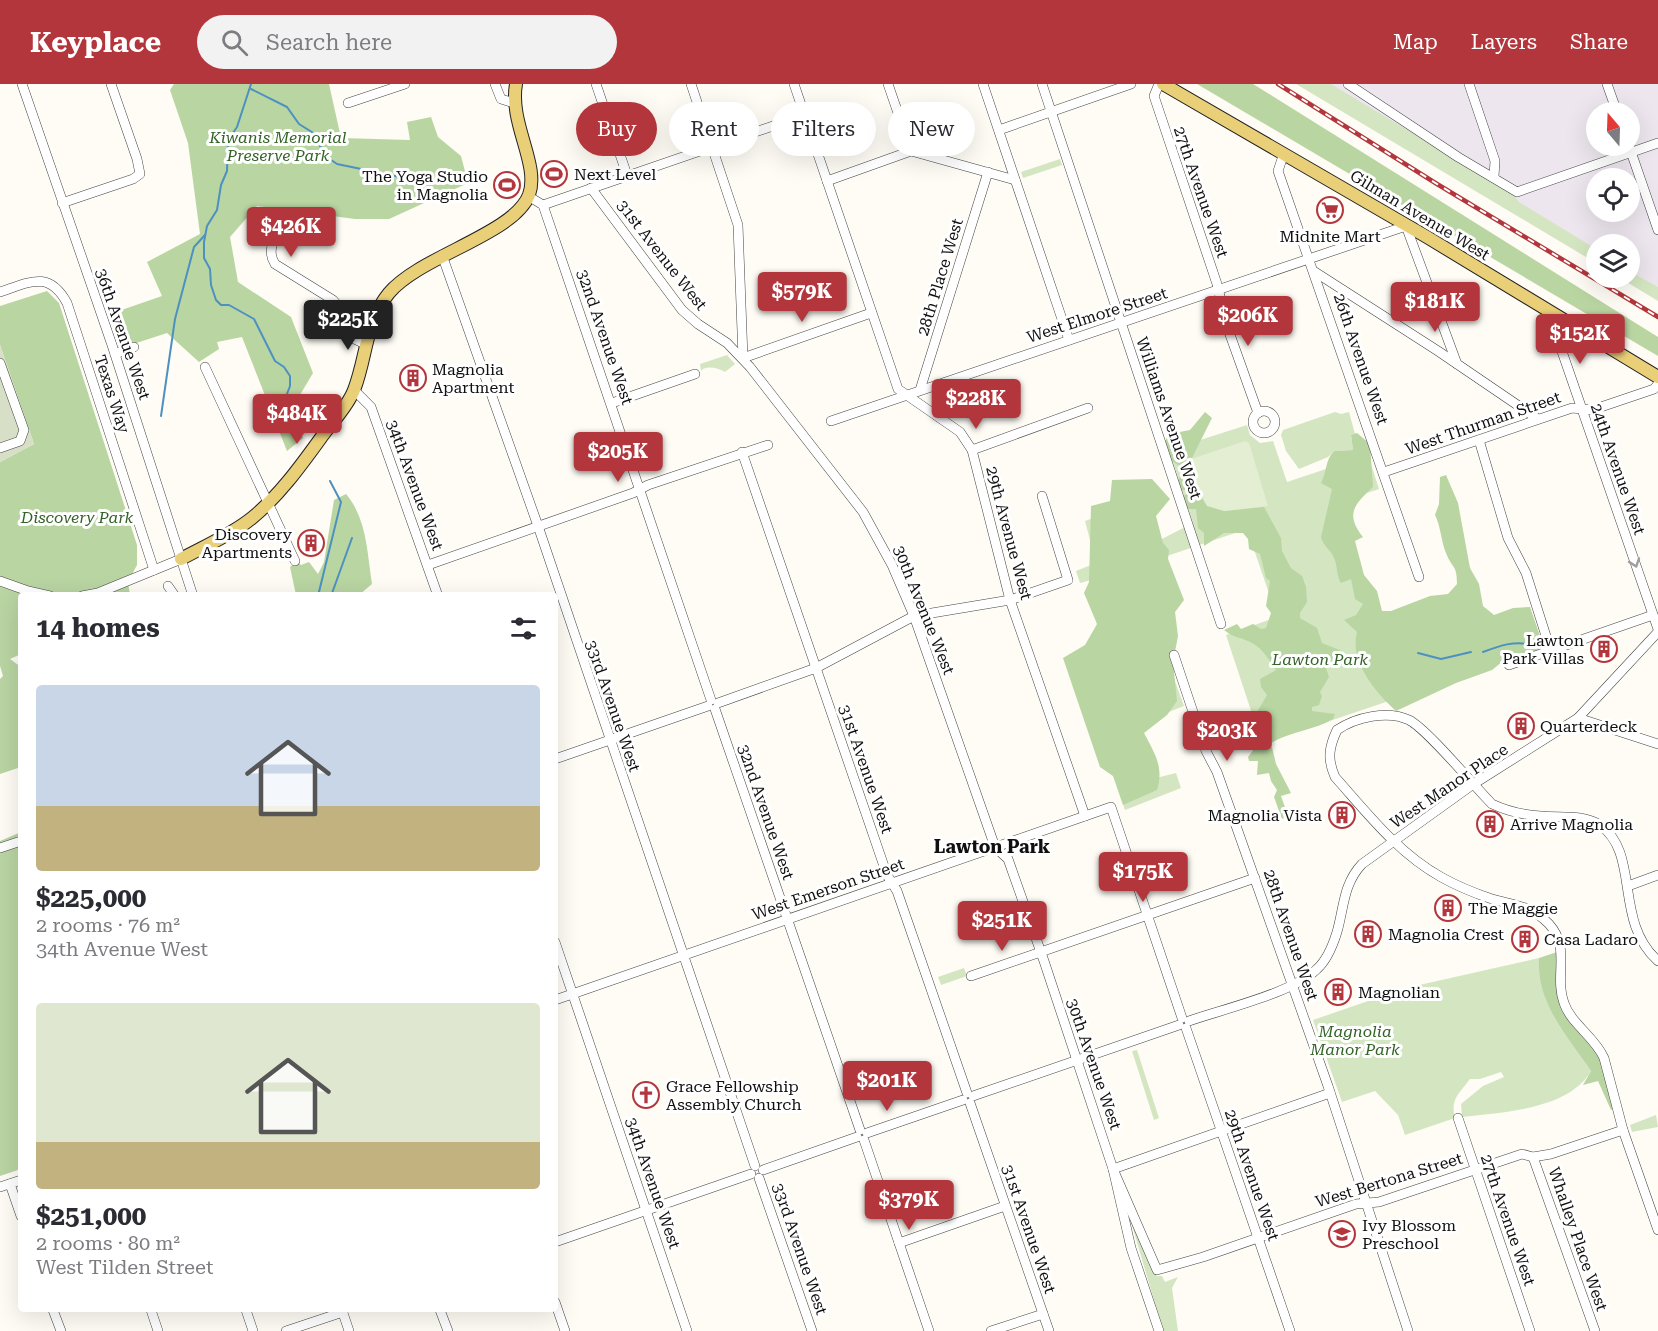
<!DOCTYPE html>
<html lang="en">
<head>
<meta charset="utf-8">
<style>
	body { margin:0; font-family:"Roboto Serif",serif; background:#f2f2f3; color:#2b2b33; height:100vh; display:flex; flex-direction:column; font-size:22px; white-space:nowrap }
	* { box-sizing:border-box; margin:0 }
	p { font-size:20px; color:#7c7c81 }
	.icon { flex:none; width:33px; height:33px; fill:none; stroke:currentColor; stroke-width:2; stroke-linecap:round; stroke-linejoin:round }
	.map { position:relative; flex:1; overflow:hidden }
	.panel { position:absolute; left:18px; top:508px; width:540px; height:720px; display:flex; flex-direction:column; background:#fff; border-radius:6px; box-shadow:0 6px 24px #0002 }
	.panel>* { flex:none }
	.top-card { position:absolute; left:576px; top:18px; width:570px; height:54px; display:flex; gap:12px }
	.needle { width:39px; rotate:341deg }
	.fabs { position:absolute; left:1586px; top:18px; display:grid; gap:12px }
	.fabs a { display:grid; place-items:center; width:54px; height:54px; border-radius:50%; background:#fff; box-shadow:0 6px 24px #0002; font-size:30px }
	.price { position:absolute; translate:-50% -51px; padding:0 14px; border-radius:6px; background:#b2363c; color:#fff; font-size:20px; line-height:39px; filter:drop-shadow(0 2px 3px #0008) }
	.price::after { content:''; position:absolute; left:50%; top:36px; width:18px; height:14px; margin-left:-9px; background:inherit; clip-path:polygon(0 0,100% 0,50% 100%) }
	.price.selected { background:#222; color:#fff }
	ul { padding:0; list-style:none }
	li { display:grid; align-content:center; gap:12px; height:318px; padding:0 18px }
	li span { display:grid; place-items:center; height:186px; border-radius:6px; color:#555 }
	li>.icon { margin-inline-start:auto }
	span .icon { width:108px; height:108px; fill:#fffc; stroke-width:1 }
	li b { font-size:26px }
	h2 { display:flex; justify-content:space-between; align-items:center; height:72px; padding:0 18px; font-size:26px }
	.chip { padding:0 21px; border-radius:27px; background:#fff; box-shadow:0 6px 24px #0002; font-size:21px; line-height:54px }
	.chip.selected { background:#b2363c; color:#fff }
	header { display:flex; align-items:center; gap:36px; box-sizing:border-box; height:84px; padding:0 30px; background:#b2363c; color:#fff }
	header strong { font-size:28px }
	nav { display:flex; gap:33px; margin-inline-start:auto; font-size:21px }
	.search { width:420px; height:54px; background:#f2f2f3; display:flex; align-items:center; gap:15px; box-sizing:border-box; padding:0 21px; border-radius:33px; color:#7c7c81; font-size:22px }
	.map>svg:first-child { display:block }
</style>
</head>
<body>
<header>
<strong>Keyplace</strong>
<div class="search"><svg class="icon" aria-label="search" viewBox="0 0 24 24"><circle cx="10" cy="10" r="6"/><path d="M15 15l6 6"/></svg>Search here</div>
<nav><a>Map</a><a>Layers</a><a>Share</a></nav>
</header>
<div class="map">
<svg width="1658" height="1247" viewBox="0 0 1658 1247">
	<rect width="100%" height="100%" fill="#fefcf5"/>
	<path fill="#ede6ee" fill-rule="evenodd" d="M1317 0H1658V212L1629 194V160H1596V172ZM1596 28H1629V62H1596ZM1596 94H1629V128H1596Z"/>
	<g fill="#d4e6c1">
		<path d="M1296 0H1331L1512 109 1519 118 1596 165V179Z"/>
		<path d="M1060 75 1062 81 1023 94 1021 88Z"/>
		<path d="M1629 187 1658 203V217L1620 194H1629Z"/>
		<path d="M727 271 735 280 725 288C718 284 706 281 701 287L700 280Z"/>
		<path d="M1335 328 1341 330 1349 328 1355 350 1351 351 1353 366 1334 367 1328 373 1299 385 1286 367 1281 351 1283 346Z"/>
		<path d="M1247 341 1250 351 1260 359 1273 357 1287 398 1368 371 1379 405 1331 421 1373 546 1539 566 1262 660 1226 551 1277 533 1247 445 1164 473 1163 564 1184 622 1136 641 1156 694 1176 689 1181 704 1125 726 1101 651 1104 539 1091 496 1080 499 1076 487 1096 479 1085 437 1139 418 1158 457 1193 439 1169 366Z"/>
		<path d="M1539 874C1537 918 1567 952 1591 987 1568 1026 1503 1028 1462 1033L1461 1020 1483 1002 1504 993 1501 988 1480 995H1470C1459 1010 1450 1015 1455 1034L1405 1051 1398 1031 1375 1007 1342 1018 1313 936 1406 904Z"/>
		<path d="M964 884 967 892 941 901 938 893Z"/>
		<path d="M1137 966 1159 1034 1154 1036 1132 967Z"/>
		<path d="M1656 1031 1658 1043 1632 1048 1630 1041Z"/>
		<path d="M1129 1131 1157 1192H1162L1165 1198 1178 1193 1172 1204 1178 1247H1163Z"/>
	</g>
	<g fill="#b9d5a2">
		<path d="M174 0H329L341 54 410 56 407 38 431 33 438 53 461 72 468 99 389 135H355L257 122 230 153 238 198 291 233 313 289 291 326 303 354 287 367 242 253 217 258 219 265 199 278 167 249 121 264 110 230 162 212 147 178 200 150 188 59 170 6Z"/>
		<path d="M1197 0H1253L1658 253V272Z"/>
		<path d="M47 207 59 219 137 461V481L128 498 130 511 21 512V570L10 575 21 583V683L0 690V595L3 592 0 582V378L34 360 0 261V222Z"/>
		<path d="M1205 328 1212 334 1190 378 1224 427 1264 423 1281 454 1282 467 1291 484 1302 492 1306 503 1307 518 1300 529V534L1317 544 1322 559 1342 567 1336 578 1328 579 1326 584 1329 593 1320 608 1322 612 1319 621 1312 623V627L1335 630 1333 635C1315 646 1291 647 1271 659L1276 680 1291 709 1281 712 1288 732 1282 735 1274 713 1277 706 1271 697 1269 689 1257 691 1258 677H1249L1248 673 1254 665V650L1257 649 1259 656 1264 652V640L1256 635 1257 628 1267 611 1261 603 1260 595 1276 586C1269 576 1263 564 1250 558 1241 553 1233 554 1224 546L1237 540 1241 545 1253 540 1261 545 1266 544 1271 529 1266 522 1270 497 1266 494 1260 470 1249 465 1248 455 1243 449H1224L1204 462V449L1198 444 1196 425H1187L1183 413 1190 407 1189 405 1180 407 1178 396 1183 389 1182 384 1172 377 1164 359 1169 350 1190 346Z"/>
		<path d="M1357 349 1370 360 1373 403C1354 421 1345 430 1363 453L1355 457 1364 491 1377 507 1382 527H1391L1430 512 1448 510 1457 500C1457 480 1452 485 1446 469 1441 457 1441 443 1435 431L1439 420 1440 393 1446 391 1458 419 1470 484 1479 500 1483 522 1494 531 1513 524 1530 523 1540 552 1551 562 1533 570 1513 569 1492 586 1456 599 1396 627C1375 608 1349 577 1357 548L1344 536 1356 531 1363 520 1355 515 1351 495 1341 499C1336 491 1338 483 1334 474 1331 466 1323 462 1321 453L1332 405 1321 399C1327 388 1325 376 1334 367L1353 366 1351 351Z"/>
		<path d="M1152 395 1170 415 1156 432 1163 459 1169 466 1168 475 1184 516 1175 528 1178 552 1173 578 1177 617 1167 631 1144 649C1155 670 1164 683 1157 706L1123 721 1113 692 1100 683 1063 574 1085 561 1097 540 1084 509 1089 498 1091 422 1110 417 1112 396Z"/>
		<path d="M346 410C367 435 367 468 372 500L359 511H296L290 483 297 477 301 481 309 478 318 490 324 478 334 416Z"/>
		<path d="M21 748V1085L0 1092V757Z"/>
		<path d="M1560 867 1564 909 1569 924 1603 970 1614 1024 1611 1026 1598 997 1583 1001 1591 987C1567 952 1536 918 1539 874Z"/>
	</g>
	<path fill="#d7dfc6" d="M0 261 34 360 0 378Z"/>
	<path fill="#e4eed2" d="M1245 357 1249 359 1268 422 1224 427 1207 422 1197 405 1191 375Z"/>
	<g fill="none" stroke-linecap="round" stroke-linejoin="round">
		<g stroke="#4d91c0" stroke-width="2">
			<path d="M251 0 237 43 228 56 227 87 221 101 217 126 207 142 204 158V174L210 185 211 201 216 216 221 221H229L254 235 275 277 284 283 290 292V302L282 323 294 340 297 355"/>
			<path d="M251 5 287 23 299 40 315 50 324 71 337 80 405 94"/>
			<path d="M161 332 175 235 194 163 205 151"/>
			<path d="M318 512 341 418 330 397"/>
			<path d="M331 512 352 454"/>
			<path d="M1483 568C1499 562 1515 556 1532 561"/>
			<path d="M1418 569 1441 575 1471 568"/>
		</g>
		<defs>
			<g id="minor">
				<path d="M22 0 112 261 193 512"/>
				<path d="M495 0 501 15 514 19"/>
				<path d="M596 0 627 91"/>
				<path d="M691 0 738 141 743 274"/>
				<path d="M794 0 898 305 960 348 972 366 1010 516 1085 732"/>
				<path d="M888 0 911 67"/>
				<path d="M983 0 1069 256"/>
				<path d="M1042 0 1221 540"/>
				<path d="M1159 0 1154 12 1217 200 1228 245 1258 329"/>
				<path d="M1348 0 1458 73 1517 108 1658 59"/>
				<path d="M1469 0 1495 77 1494 92"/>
				<path d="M1607 0 1617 28"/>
				<path d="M348 19 405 0"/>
				<path d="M999 46 1131 0"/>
				<path d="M1629 62 1658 146"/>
				<path d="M1284 69 1278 87 1419 493"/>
				<path d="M827 97 911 67 1015 96"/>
				<path d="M591 104 682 226 698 240 727 259 750 283 863 428 892 481 914 532 995 763 1008 775 1044 877 1113 1085 1131 1164 1159 1247"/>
				<path d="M528 112 543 121 711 616"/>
				<path d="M62 119 133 95 140 90 137 75 111 0"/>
				<path d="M543 121 805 31"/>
				<path d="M291 130C282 148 263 161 275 180L333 216 339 223 352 254 365 260"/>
				<path d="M442 171 538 442 755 1082"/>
				<path d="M1315 188 1438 267 1538 335"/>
				<path d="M0 208C30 198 49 186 67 219L154 486"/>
				<path d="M1560 234 1556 241 1557 253 1658 545"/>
				<path d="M115 270 134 263"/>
				<path d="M743 274 871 229"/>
				<path d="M0 279 24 346 20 357 0 364"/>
				<path d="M205 283 295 477"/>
				<path d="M354 306 371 323 438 512"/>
				<path d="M920 306 988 88"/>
				<path d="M612 319 695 290"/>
				<circle cx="1264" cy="338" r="11"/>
				<path d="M831 337 1406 142 1457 280"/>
				<path d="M1479 356 1508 454 1526 489 1546 552"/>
				<path d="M972 366 1088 324"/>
				<path d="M742 368 887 791 897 807 967 1009"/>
				<path d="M1384 388 1572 324 1592 326 1654 305 1658 300"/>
				<path d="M428 481 633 409 648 401 768 361"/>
				<path d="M0 497 28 507 50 512"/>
				<path d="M168 502 175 512"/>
				<path d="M82 512 98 509 181 475"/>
				<path d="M1174 571 1206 667 1217 688 1328 1002 1408 1247"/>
				<path d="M1509 581 1653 531"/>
				<path d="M718 619 816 584 914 532 1010 516 1068 496 1042 412"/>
				<path d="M715 625 860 1046"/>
				<path d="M1578 634 1658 660"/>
				<path d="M555 675 708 622"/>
				<path d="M0 764 21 757"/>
				<path d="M1628 802 1658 791"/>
				<path d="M555 858 687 1247"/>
				<path d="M1658 877C1613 837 1641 770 1600 741 1583 730 1560 734 1541 732 1524 731 1507 727 1492 720 1474 702 1427 645 1409 636 1388 626 1356 633 1337 646 1329 663 1327 675 1335 693 1368 730 1398 769 1441 793 1457 802 1474 809 1492 815 1514 821 1532 822 1549 840 1571 864 1554 892 1564 919 1571 940 1595 953 1604 974L1623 1046 1658 1146"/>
				<path d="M971 892 1255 794"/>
				<path d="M555 916 1111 723 1182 934"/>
				<path d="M1189 937C1223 925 1293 909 1317 885 1327 876 1333 861 1337 848 1344 824 1343 800 1362 780L1472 701 1578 634 1658 548"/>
				<path d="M1186 944 1290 1247"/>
				<path d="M1330 1009 1113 1085 1157 1186 1203 1173 1356 1120 1379 1118 1522 1070 1533 1073 1551 1070 1623 1046"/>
				<path d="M973 1012 1179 941"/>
				<path d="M970 1019 1049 1247"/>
				<path d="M1458 1034 1530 1247"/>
				<path d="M867 1049 963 1016"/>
				<path d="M864 1056 929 1247"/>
				<path d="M1533 1073 1595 1247"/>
				<path d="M763 1086 857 1053"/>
				<path d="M759 1094 812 1247"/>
				<path d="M10 1100 21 1132"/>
				<path d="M0 1103 21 1096"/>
				<path d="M555 1158 751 1090"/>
				<path d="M899 1159 1005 1122"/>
				<path d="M555 1218 565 1247"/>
				<path d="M53 1226 61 1247"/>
				<path d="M151 1226 158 1247"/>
				<path d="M246 1226 253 1247"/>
				<path d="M342 1226 349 1247"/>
				<path d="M440 1226 448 1247"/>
				<path d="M286 1247 343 1228"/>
				<path d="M991 1247 1043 1230"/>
			</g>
			<g id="major">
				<path d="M1163 0 1427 153 1658 293"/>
				<path d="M181 475C205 462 231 451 252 434 280 411 302 380 323 351 333 337 348 322 354 306 367 273 365 238 389 209 420 172 514 150 529 111 540 80 509 40 516 0"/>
			</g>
		</defs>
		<use href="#minor" stroke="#434343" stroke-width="10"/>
		<use href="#major" stroke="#212121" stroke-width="14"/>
		<use href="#minor" stroke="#fff" stroke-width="9"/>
		<use href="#major" stroke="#eacf79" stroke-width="12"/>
		<defs>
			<path id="rail" d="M1278 0 1437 100 1658 233"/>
		</defs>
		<use href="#rail" stroke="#b2363c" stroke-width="4.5"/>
		<use href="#rail" stroke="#fff" stroke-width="2" stroke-dasharray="7" stroke-linecap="butt"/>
	</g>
	<defs><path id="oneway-chevron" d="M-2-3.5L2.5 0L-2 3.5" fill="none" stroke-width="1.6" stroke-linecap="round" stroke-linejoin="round" transform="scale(1.5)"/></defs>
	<use stroke="#9f9f9f" href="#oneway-chevron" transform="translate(1635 479) rotate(71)"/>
	<defs>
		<symbol id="stadium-ring" viewBox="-11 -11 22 22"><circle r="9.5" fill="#fff" stroke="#b2363c" stroke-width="1.5"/><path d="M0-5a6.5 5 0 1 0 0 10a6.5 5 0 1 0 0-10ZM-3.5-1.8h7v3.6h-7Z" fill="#b2363c"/></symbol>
		<symbol id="supermarket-ring" viewBox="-11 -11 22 22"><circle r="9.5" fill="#fff" stroke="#b2363c" stroke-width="1.5"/><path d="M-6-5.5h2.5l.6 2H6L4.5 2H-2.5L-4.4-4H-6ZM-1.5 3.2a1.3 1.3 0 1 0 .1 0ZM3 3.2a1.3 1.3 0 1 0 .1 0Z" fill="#b2363c"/></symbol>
		<symbol id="building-ring" viewBox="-11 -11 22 22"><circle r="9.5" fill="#fff" stroke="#b2363c" stroke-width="1.5"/><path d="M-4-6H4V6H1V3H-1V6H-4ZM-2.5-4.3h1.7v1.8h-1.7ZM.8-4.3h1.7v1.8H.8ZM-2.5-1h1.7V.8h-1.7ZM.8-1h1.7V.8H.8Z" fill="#b2363c"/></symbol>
		<symbol id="church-ring" viewBox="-11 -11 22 22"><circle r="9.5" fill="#fff" stroke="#b2363c" stroke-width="1.5"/><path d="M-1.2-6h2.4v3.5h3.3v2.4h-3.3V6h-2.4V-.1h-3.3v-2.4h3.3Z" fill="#b2363c"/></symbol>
		<symbol id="school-ring" viewBox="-11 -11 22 22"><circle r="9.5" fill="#fff" stroke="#b2363c" stroke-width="1.5"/><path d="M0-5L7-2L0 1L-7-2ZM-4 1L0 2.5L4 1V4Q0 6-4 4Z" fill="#b2363c"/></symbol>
	</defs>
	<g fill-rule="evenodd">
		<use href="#stadium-ring" x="539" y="75" width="30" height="30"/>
		<use href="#stadium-ring" x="492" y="86" width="30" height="30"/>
		<use href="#supermarket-ring" x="1315" y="111" width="30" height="30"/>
		<use href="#building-ring" x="398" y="279" width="30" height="30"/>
		<use href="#building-ring" x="296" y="444" width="30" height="30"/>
		<use href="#building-ring" x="1589" y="550" width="30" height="30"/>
		<use href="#building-ring" x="1506" y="627" width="30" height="30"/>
		<use href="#building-ring" x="1327" y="716" width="30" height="30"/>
		<use href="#building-ring" x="1475" y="725" width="30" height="30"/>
		<use href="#building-ring" x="1433" y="809" width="30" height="30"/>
		<use href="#building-ring" x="1353" y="835" width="30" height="30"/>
		<use href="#building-ring" x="1510" y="840" width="30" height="30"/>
		<use href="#building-ring" x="1323" y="893" width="30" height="30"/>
		<use href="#church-ring" x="631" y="996" width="30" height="30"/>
		<use href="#school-ring" x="1327" y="1135" width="30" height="30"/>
	</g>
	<g text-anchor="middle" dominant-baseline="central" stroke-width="6" stroke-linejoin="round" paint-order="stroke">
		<g font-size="16" font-style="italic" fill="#336227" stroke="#fff">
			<text x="278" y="53">Kiwanis Memorial<tspan x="278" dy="18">Preserve Park</tspan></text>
			<text x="77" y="433">Discovery Park</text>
			<text x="1320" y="575">Lawton Park</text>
			<text x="1355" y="947">Magnolia<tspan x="1355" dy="18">Manor Park</tspan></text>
		</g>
		<g font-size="16" fill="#101010" stroke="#fff" text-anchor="start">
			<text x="574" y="90">Next Level</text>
			<text x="488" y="92" text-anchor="end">The Yoga Studio<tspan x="488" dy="18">in Magnolia</tspan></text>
			<text x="1330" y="152" text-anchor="middle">Midnite Mart</text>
			<text x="432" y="285">Magnolia<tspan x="432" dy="18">Apartment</tspan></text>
			<text x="292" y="450" text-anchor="end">Discovery<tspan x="292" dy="18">Apartments</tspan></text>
			<text x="1584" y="556" text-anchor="end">Lawton<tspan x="1584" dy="18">Park Villas</tspan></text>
			<text x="1540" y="642">Quarterdeck</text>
			<text x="1322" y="731" text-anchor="end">Magnolia Vista</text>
			<text x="1510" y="740">Arrive Magnolia</text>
			<text x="1468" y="824">The Maggie</text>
			<text x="1388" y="850">Magnolia Crest</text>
			<text x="1544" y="855">Casa Ladaro</text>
			<text x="1358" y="908">Magnolian</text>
			<text x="666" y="1002">Grace Fellowship<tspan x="666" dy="18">Assembly Church</tspan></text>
			<text x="1362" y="1141">Ivy Blossom<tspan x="1362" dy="18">Preschool</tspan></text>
		</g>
		<g font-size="16" fill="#101010" stroke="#fff">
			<text transform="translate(1201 108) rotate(71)">27th Avenue West</text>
			<text transform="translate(1420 131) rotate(31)">Gilman Avenue West</text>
			<text transform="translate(662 171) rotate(52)">31st Avenue West</text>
			<text transform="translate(940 193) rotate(-73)">28th Place West</text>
			<text transform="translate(1097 231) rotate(-18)">West Elmore Street</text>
			<text transform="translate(123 250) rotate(71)">36th Avenue West</text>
			<text transform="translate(605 253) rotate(71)">32nd Avenue West</text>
			<text transform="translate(1361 275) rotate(71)">26th Avenue West</text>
			<text transform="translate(112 310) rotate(72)">Texas Way</text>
			<text transform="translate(1169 334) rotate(71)">Williams Avenue West</text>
			<text transform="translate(1483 339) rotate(-19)">West Thurman Street</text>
			<text transform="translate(1618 385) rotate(71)">24th Avenue West</text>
			<text transform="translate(415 401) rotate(70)">34th Avenue West</text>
			<text transform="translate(1009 449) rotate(75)">29th Avenue West</text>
			<text transform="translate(924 526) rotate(68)">30th Avenue West</text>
			<text transform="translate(613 622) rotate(71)">33rd Avenue West</text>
			<text transform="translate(866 685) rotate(71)">31st Avenue West</text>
			<text transform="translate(1449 702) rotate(-34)">West Manor Place</text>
			<text transform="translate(766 728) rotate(71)">32nd Avenue West</text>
			<text transform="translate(828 805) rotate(-19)">West Emerson Street</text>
			<text transform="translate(1291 851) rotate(71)">28th Avenue West</text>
			<text transform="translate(1094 980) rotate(71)">30th Avenue West</text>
			<text transform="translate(1252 1091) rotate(71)">29th Avenue West</text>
			<text transform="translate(1389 1096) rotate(-17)">West Bertona Street</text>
			<text transform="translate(653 1099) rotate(71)">34th Avenue West</text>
			<text transform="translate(1508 1136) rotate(71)">27th Avenue West</text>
			<text transform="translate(1029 1145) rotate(71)">31st Avenue West</text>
			<text transform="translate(1578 1155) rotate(71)">Whalley Place West</text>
			<text transform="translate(800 1165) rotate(71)">33rd Avenue West</text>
		</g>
		<g font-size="18" font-weight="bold" fill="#101010" stroke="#fff">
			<text x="992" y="762">Lawton Park</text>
		</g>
	</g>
</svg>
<div class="fabs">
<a><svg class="needle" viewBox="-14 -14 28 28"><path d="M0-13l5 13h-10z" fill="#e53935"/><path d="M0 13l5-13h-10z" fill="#7c7c81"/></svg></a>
<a><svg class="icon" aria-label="locate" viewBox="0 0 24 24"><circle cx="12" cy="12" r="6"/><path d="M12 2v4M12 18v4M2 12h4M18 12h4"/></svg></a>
<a><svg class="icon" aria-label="layers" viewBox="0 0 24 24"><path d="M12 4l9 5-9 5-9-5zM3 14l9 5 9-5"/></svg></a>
</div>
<b class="price" style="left:291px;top:174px">$426K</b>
<b class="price" style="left:802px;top:239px">$579K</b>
<b class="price" style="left:1435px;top:249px">$181K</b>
<b class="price" style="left:1248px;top:263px">$206K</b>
<b class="price selected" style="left:348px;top:267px">$225K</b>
<b class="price" style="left:1580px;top:281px">$152K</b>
<b class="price" style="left:976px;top:346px">$228K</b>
<b class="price" style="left:297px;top:361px">$484K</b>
<b class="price" style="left:618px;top:399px">$205K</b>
<b class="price" style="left:1227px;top:678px">$203K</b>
<b class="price" style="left:1143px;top:819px">$175K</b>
<b class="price" style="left:1002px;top:868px">$251K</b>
<b class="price" style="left:887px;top:1028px">$201K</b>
<b class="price" style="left:909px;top:1147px">$379K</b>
<div class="top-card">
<a class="chip selected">Buy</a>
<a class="chip">Rent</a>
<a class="chip">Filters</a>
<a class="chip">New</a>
</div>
<section class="panel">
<h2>14 homes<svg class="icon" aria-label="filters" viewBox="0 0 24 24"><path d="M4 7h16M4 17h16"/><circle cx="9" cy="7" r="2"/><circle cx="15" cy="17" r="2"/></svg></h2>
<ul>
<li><span style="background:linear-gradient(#c9d6e8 65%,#c2b280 0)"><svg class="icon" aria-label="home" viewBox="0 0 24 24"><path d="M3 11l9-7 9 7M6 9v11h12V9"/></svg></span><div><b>$225,000</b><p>2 rooms · 76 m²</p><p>34th Avenue West</p></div></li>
<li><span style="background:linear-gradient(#dfe7d0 75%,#c2b280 0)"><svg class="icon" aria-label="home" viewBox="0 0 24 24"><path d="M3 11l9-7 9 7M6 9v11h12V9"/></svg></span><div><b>$251,000</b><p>2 rooms · 80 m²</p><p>West Tilden Street</p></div></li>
</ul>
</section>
</div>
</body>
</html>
